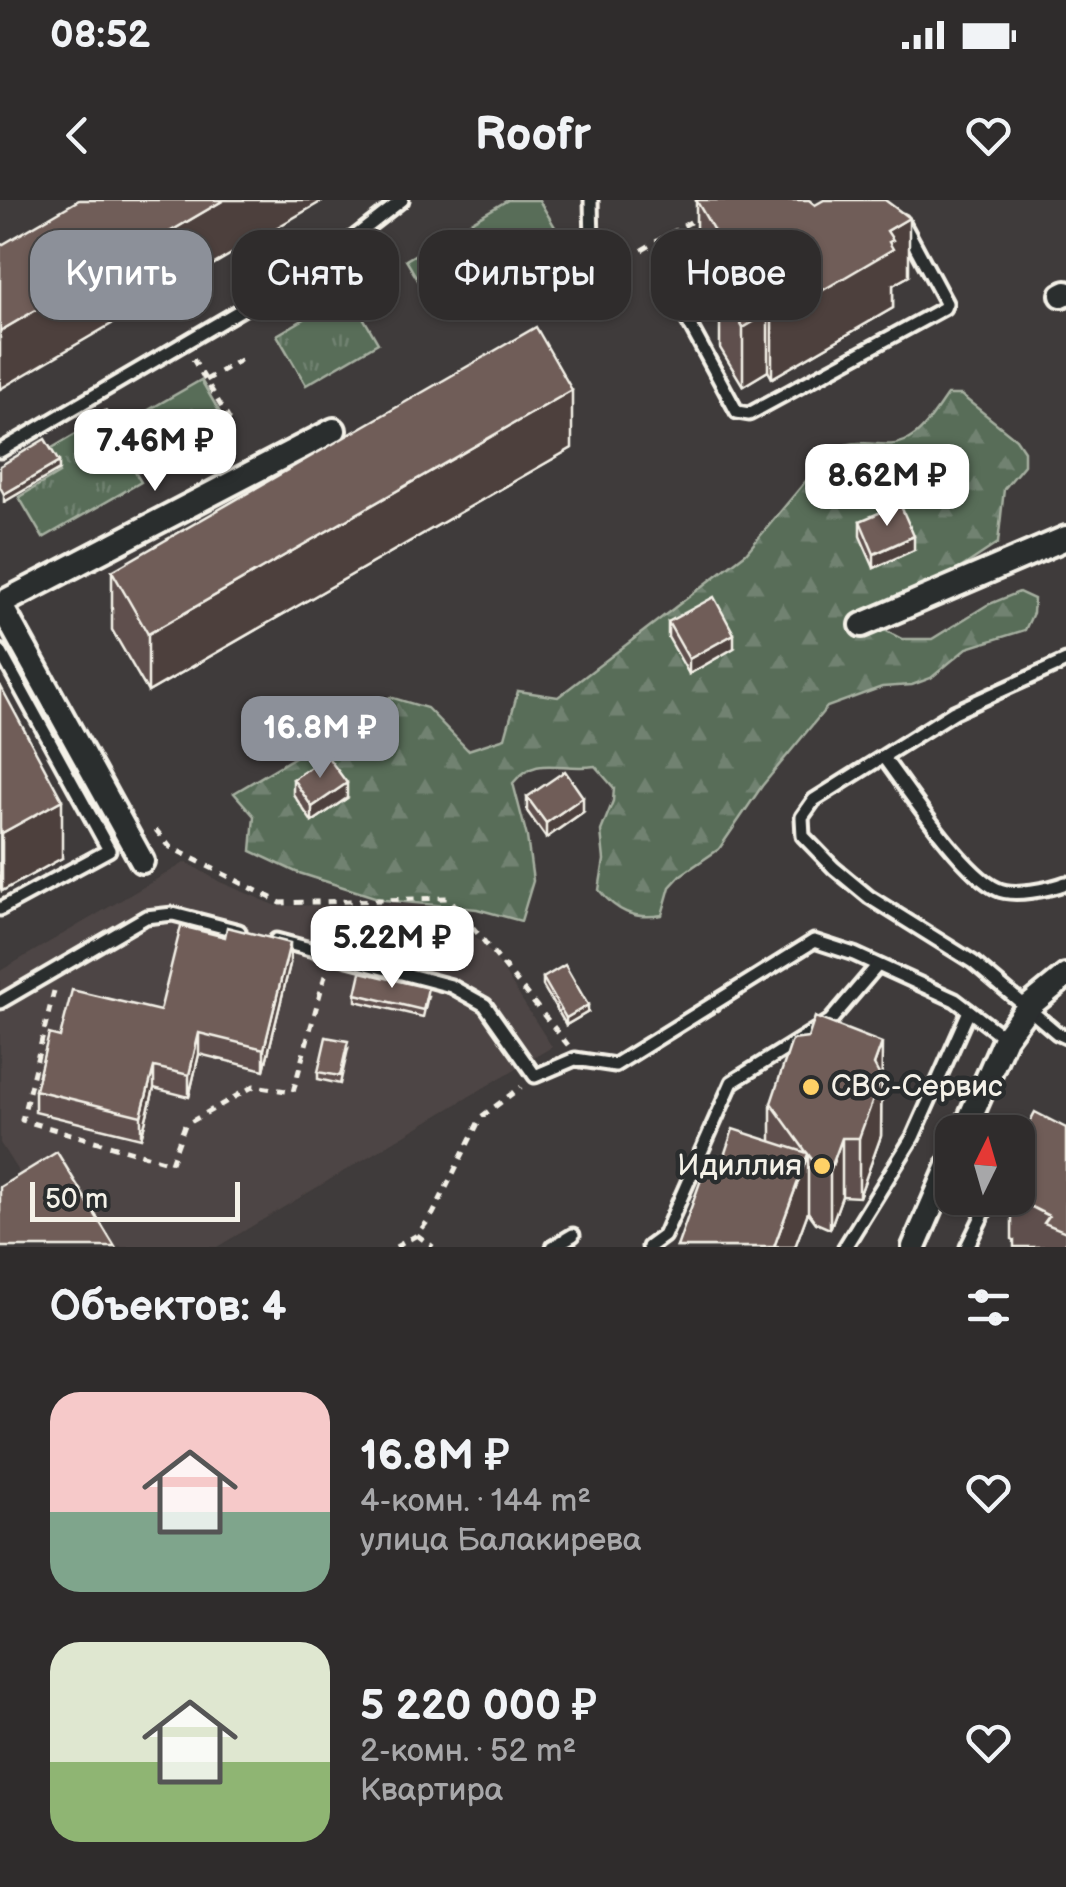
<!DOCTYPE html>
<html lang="ru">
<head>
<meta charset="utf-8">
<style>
	body { margin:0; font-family:"Balsamiq Sans",sans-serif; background:#373434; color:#f1f3f6; height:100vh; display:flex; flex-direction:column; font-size:38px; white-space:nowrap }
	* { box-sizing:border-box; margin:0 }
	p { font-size:32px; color:#a7a7a9 }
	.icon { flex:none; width:55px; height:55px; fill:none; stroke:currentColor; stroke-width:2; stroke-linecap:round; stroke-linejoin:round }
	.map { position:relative; height:1047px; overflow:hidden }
	.sheet { display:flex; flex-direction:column; background:#2f2c2c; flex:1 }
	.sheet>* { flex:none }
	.top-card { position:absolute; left:30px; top:30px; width:1008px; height:90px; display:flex; gap:20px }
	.needle { width:65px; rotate:5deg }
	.buttons { position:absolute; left:935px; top:915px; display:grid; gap:20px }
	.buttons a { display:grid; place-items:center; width:100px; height:100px; border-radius:20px; background:#2f2c2c; box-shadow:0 2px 8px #0004,0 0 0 2px #4a4848; font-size:50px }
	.scale { position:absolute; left:30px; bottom:25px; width:210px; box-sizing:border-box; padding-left:10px; border:5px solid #f4f1e8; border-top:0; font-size:28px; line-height:35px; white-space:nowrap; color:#f4f1e8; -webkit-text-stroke:8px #2a2d2e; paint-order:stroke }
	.price { position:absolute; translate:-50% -85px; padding:0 22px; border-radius:20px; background:#fff; color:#222; font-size:32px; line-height:65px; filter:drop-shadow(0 2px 5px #0008) }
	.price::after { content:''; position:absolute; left:50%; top:60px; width:30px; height:22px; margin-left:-15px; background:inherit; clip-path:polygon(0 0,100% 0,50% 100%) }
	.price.selected { background:#8c9099; color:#fff }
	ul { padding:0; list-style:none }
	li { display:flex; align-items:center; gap:30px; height:250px; padding:0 50px }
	li span { display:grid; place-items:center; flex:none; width:280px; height:200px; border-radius:30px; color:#555 }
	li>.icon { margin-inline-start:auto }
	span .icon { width:120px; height:120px; fill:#fffc; stroke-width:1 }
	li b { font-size:42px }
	h2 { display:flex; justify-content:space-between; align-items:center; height:120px; padding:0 50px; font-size:42px }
	.tag { padding:0 35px; border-radius:30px; background:#2f2c2c; box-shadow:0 2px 8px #0004,0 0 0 2px #4a4848; font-size:35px; line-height:90px }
	.tag.selected { background:#8c9099; color:#fff }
	.status { display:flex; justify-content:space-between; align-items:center; height:70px; padding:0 50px; background:#2f2c2c; direction:ltr }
	.status svg { height:28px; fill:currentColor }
	header { display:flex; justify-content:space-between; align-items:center; height:130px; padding:0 50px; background:#2f2c2c; font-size:45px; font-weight:700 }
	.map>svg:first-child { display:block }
</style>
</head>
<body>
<div class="status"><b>08:52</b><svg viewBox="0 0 49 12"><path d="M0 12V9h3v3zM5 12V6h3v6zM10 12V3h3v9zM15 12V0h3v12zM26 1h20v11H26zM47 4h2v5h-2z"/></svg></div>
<header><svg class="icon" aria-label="back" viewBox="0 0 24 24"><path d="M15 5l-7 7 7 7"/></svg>Roofr<svg class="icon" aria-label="heart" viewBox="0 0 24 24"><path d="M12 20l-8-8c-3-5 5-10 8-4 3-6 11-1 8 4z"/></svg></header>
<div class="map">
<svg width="1066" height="1047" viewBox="0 0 1066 1047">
	<defs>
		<pattern id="grass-tufts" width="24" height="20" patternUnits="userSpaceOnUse" patternTransform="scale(2.5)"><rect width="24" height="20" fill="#586d59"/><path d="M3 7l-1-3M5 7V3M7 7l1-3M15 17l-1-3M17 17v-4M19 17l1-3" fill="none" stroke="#718271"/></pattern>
		<pattern id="forest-firs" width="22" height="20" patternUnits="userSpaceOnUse" patternTransform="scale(2.5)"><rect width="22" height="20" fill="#586d59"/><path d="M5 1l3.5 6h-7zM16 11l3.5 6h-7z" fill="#718271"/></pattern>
	</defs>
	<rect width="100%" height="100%" fill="#3f3b3b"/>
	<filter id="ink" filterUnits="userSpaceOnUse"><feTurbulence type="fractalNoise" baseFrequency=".01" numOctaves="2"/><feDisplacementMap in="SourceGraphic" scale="20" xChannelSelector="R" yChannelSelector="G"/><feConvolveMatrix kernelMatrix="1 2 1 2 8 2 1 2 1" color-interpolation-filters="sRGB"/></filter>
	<g filter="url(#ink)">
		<path fill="#4d4544" d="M186 662 220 682 277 706 444 703 494 756 552 847 217 1047H66L0 943V771Z"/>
		<g fill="url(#grass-tufts)" stroke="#a6afa0" stroke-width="2.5">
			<path d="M349 93 378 143 306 185 277 135Z"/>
			<path d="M201 180 230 230 148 277 119 227Z"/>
			<path d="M103 218 141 282 43 338 19 297 59 273 47 251Z"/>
		</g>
		<path fill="url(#forest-firs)" stroke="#a6afa0" stroke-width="2.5" d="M947 195H961L1016 239 1024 251V265L1004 289 998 343 875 425 902 439H932L987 405 1019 392 1034 399 1033 413 1025 430 967 448 931 478 912 485 882 487 827 507 762 586 719 649 681 675 670 687 662 715C634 720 616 711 599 690L604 660 601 631 613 601 614 588 595 566C562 572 537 553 513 583L527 637 533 681 521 721 477 709 384 700 296 672 251 651 254 616 234 593 329 537 390 497 427 508 468 550 505 538 518 491 558 497 746 353 830 252C861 232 882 254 909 239 925 230 936 210 947 195Z"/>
		<path fill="#586d59" stroke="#a6afa0" stroke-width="2.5" d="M508 0H539L565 44 440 117 406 60Z"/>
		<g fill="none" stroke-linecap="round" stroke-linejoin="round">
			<defs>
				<g id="service">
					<path d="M591 0 592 45"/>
					<path d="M664 77 737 212 749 214 944 108 946 103 902 21"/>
					<path d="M0 251 321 63 402 0"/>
					<path d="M0 451 109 650 0 709"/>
					<path d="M1066 461 954 512 814 600 802 617 803 636 834 668 869 697 973 762 1057 833 1066 837"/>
					<path d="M884 558C908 590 963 674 997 689 1013 697 1050 689 1066 683"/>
					<path d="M276 740 451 786 485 805 535 876 575 859 615 865 814 741 854 754 955 800 1005 838"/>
					<path d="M0 802 146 717 173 714 239 731"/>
					<path d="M553 1047 573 1035"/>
					<path d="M649 1047 664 1036 732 882 830 821 877 766"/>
					<path d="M845 1047 913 937 969 811"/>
					<path d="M967 1047 991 998"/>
				</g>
				<g id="minor">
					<path d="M1062 95 1066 93"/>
					<path d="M862 425 1066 338"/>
					<path d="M142 661 0 404 334 230"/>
					<path d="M964 932 1005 838 1028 807 1066 776"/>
					<path d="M914 1047 952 959"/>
				</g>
			</defs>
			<use href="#service" stroke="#f4f1e8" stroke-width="19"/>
			<use href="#minor" stroke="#f4f1e8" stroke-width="30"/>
			<g stroke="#f4f1e8" stroke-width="5" stroke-dasharray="8 8" stroke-linecap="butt">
				<path d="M659 40 670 58"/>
				<path d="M642 50 699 17"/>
				<path d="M335 74 347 94"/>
				<path d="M193 159 230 221"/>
				<path d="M206 180 242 159"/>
				<path d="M104 210 141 273"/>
				<path d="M156 630 170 647 281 703 449 698 568 845"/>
				<path d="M54 791 22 920 171 963 185 925 254 886 293 892 326 772"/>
				<path d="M417 1035 433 1047"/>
				<path d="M396 1047 417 1035 433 1014 481 917 521 887"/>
			</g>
			<use href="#service" stroke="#2a2d2e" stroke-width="11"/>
			<use href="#minor" stroke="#2a2d2e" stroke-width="22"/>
		</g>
		<g fill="#5f504d" stroke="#f4f1e8" stroke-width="2.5">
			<path d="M696 0 909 76 893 85V108L772 178 768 171 743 186 720 148V99L696 58Z"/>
			<path d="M572 248 148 492 112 430V371Z"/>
			<path d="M860 321 914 350 874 368 860 336Z"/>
			<path d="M668 422 734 448 689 474 668 437Z"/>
			<path d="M0 485 62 658 2 691 0 688Z"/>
			<path d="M293 579 347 598 312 622 293 594Z"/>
			<path d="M527 597 583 612 546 638 527 611Z"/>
			<path d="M290 764 264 870 199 854 189 897 154 888 141 938 35 912V890L60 837 160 811Z"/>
			<path d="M543 778 588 812 566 825 543 786Z"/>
			<path d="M356 794 428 796 423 817 356 801Z"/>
			<path d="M348 849 340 884 318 879V872Z"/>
			<path d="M882 901 881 905V936L859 997 842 996 830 1029 816 1023 808 1012 795 1047H677L724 956 771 941V903Z"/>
			<path d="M1066 928V1047H1014V1040L1012 1039V998H1018V944Z"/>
		</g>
		<g fill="#4e413e" stroke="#f4f1e8" stroke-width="2.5">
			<path d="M224 0H324L0 189V131Z"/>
			<path d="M909 18V76L893 85V108L772 178V120L887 31Z"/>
			<path d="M768 113V171L743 186V128Z"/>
			<path d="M572 190V248L148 492V434Z"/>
			<path d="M59 262V270L4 302V294Z"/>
			<path d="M914 336V350L874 368V354Z"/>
			<path d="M734 434V448L689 474V459Z"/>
			<path d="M347 583V598L312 622V607Z"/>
			<path d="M583 597V612L546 638V623Z"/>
			<path d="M62 600V658L2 691V633Z"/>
			<path d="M290 743V764L264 870V849Z"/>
			<path d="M588 805V812L566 825V818Z"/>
			<path d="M199 833V854L189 897V875Z"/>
			<path d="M882 843 881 936 859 997V938L874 865Z"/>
			<path d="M154 867V888L141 938V916Z"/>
			<path d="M842 938V996L830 1029V971Z"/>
			<path d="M808 954V1012L795 1047H774Z"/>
		</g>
		<g fill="#6f5d59" stroke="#f4f1e8" stroke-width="2.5">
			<path d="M79 0H224L0 131V46Z"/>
			<path d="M696 0H809L815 5 824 0H885L909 18 887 31 893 40 889 42 893 49 772 120 768 113 743 128 720 89 741 77Z"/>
			<path d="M536 127 572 190 148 434 112 371Z"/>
			<path d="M45 239 59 262 4 294 0 287V266Z"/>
			<path d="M900 304 914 336 874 354 860 321Z"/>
			<path d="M714 397 734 434 689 459 668 422Z"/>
			<path d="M0 485 62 600 2 633 0 629Z"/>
			<path d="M327 556 347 583 312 607 293 579Z"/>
			<path d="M565 571 583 597 546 623 527 597Z"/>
			<path d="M181 726 225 737 227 727 290 743 264 849 199 833 189 875 154 867 141 916 35 890 49 834 60 837 72 790 160 811Z"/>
			<path d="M565 765 588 805 566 818 543 778Z"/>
			<path d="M361 772 428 788 423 810 356 794Z"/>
			<path d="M815 817 882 843 874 865 881 878 859 938H842L830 971 816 965 808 954 774 1047H677L709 957 724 956 733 929 807 953 771 903 792 840 808 838Z"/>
			<path d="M326 837 348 841 340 876 318 872Z"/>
			<path d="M1035 912 1066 928V1032L1044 1023 1049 1016 1014 998H1018L1019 973 1018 960 1025 947 1018 944Z"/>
			<path d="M57 952 115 1047H0V987Z"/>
		</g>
	</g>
	<g fill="#ffd166" stroke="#2a2d2e" stroke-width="4">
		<circle cx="811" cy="887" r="10"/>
		<circle cx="822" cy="966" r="10"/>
	</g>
	<g text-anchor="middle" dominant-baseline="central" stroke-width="9" stroke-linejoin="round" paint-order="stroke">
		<g font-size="30" fill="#f4f1e8" stroke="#2a2d2e" text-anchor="start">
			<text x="831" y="887">СВС-Сервис</text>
			<text x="802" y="966" text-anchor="end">Идиллия</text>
		</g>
	</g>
</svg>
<div class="buttons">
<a><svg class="needle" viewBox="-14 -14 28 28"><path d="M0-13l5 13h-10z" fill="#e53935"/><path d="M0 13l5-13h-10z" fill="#a7a7a9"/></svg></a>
</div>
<div class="scale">50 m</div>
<b class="price" style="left:155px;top:294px">7.46M ₽</b>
<b class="price" style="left:887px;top:329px">8.62M ₽</b>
<b class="price selected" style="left:320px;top:581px">16.8M ₽</b>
<b class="price" style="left:392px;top:791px">5.22M ₽</b>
<div class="top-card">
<a class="tag selected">Купить</a>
<a class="tag">Снять</a>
<a class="tag">Фильтры</a>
<a class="tag">Новое</a>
</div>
</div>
<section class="sheet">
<h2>Объектов: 4<svg class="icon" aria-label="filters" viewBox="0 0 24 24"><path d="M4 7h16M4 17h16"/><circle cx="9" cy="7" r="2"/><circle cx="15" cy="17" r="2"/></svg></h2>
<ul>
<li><span style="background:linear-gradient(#f6c9c9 60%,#7fa58c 0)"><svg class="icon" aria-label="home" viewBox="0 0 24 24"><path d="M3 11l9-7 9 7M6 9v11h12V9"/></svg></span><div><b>16.8M ₽</b><p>4-комн. · 144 m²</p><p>улица Балакирева</p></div><svg class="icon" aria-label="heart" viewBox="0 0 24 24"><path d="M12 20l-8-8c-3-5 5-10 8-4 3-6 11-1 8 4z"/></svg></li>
<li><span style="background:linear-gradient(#dfe7d0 60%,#8fb573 0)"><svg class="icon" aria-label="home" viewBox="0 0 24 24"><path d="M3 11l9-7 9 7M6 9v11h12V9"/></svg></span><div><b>5 220 000 ₽</b><p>2-комн. · 52 m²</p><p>Квартира</p></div><svg class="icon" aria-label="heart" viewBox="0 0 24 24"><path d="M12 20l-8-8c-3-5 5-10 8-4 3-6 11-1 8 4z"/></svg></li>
</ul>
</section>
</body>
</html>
